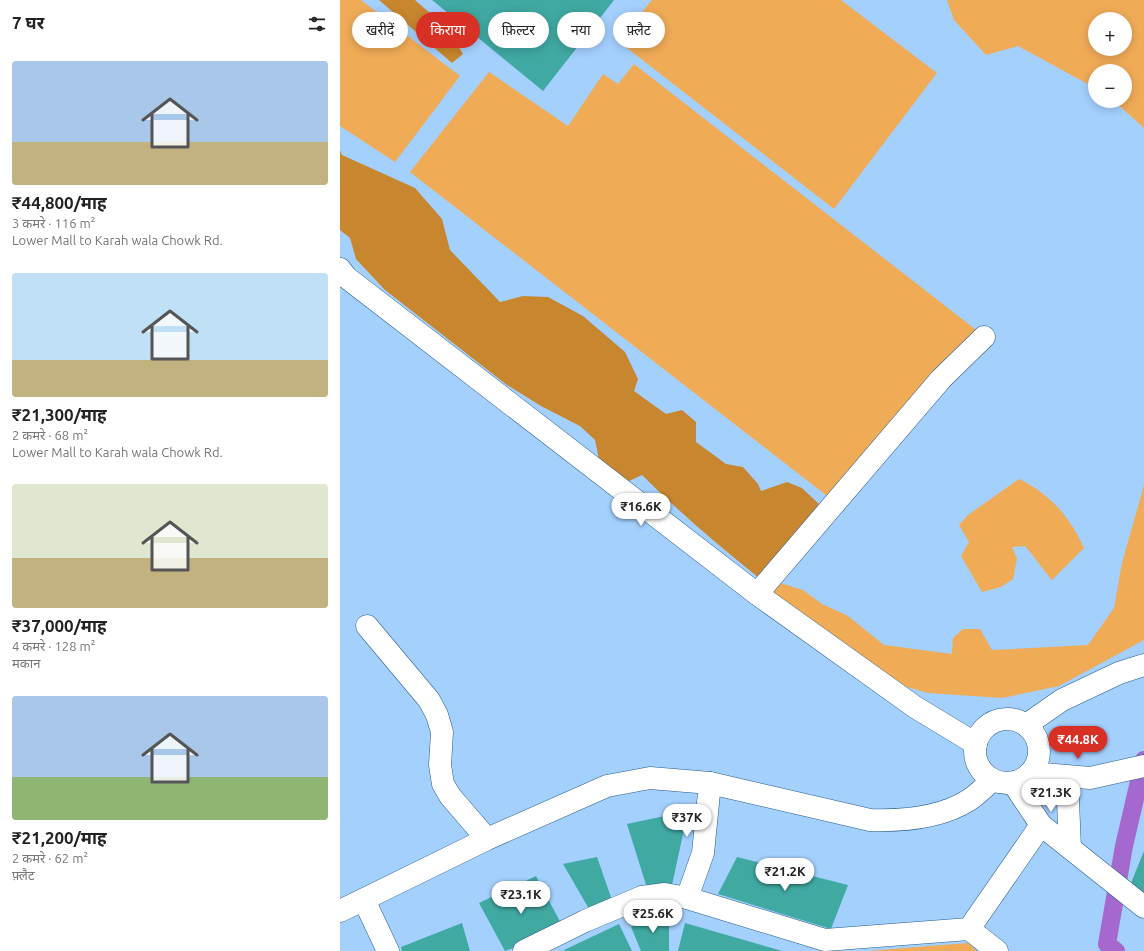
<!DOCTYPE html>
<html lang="hi">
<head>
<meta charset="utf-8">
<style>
	body { margin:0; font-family:Ubuntu,"Noto Sans Devanagari",sans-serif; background:#f6f6f6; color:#222; height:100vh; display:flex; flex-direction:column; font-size:15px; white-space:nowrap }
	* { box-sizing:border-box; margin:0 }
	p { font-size:13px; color:#767676 }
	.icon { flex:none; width:22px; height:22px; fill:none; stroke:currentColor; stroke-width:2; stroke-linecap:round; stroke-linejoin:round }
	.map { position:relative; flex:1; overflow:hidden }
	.side { display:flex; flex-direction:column; background:#fff; width:340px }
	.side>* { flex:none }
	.guide { position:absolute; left:12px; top:12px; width:380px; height:36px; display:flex; gap:8px }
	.buttons { position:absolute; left:748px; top:12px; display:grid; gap:8px }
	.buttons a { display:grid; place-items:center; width:44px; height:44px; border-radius:50%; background:#fff; box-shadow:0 2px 10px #0003; font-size:20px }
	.price { position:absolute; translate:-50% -34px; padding:0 9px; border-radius:14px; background:#fff; color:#222; font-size:13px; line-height:26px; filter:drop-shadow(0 1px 2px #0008) }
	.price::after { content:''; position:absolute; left:50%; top:24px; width:12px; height:9px; margin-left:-6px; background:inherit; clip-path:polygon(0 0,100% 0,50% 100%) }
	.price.active { background:#d93025; color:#fff }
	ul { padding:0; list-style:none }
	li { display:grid; align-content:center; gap:8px; height:212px; padding:0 12px }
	li span { display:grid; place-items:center; height:124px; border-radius:4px; color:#555 }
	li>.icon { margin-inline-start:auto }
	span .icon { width:72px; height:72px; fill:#fffc; stroke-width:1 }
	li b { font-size:17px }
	h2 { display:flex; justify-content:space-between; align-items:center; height:48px; padding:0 12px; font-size:17px }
	.tag { padding:0 14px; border-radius:18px; background:#fff; box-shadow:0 2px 10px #0003; font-size:14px; line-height:36px }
	.tag.active { background:#d93025; color:#fff }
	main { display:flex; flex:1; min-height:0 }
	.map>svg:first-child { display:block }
</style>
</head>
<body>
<main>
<section class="side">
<h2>7 घर<svg class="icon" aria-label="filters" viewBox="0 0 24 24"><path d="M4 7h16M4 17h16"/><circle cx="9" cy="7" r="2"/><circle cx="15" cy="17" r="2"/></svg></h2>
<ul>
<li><span style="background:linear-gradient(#a9c7e8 65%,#c2b280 0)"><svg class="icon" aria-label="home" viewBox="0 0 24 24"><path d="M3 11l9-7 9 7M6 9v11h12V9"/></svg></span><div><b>₹44,800/माह</b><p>3 कमरे · 116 m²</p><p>Lower Mall to Karah wala Chowk Rd.</p></div></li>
<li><span style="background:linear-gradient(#bfe0f5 70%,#c2b280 0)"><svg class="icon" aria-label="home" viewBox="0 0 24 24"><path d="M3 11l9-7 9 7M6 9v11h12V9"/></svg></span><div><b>₹21,300/माह</b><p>2 कमरे · 68 m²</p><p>Lower Mall to Karah wala Chowk Rd.</p></div></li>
<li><span style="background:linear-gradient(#dfe7d0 60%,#c2b280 0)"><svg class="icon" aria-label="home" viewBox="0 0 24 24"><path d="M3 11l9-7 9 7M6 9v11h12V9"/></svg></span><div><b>₹37,000/माह</b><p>4 कमरे · 128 m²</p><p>मकान</p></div></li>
<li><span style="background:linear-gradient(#a9c7e8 65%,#8fb573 0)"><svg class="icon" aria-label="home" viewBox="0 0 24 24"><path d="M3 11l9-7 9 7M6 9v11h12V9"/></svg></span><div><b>₹21,200/माह</b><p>2 कमरे · 62 m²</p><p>फ़्लैट</p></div></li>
</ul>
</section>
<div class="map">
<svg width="804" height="951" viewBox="0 0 804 951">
	<rect width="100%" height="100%" fill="#a4d0fe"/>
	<g fill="#f0ab57" fill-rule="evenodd">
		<path d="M0 0H21L120 76 55 162 0 126Z"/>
		<path d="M312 0H501L597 73 494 209 278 41Z"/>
		<path d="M607 0H804V128L774 101H785V71H755V88L678 46 646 55 614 20ZM755 19H785V49H755Z"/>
		<path d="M294 64 644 336 491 499 70 172 149 72 228 126 263 74 278 84Z"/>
		<path d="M679 479C710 494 730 517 744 548L712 580C702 569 695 557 685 546L672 547 677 559 673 579 661 587 642 592 621 556 629 542 619 525 628 515Z"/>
		<path d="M804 485V640L719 686 662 698 588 693 536 678 429 590 437 582 463 590 482 604 508 616 544 645 612 654 613 638 623 629H640L652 650 748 645 774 608 782 563Z"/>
		<path d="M628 943 637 951H527Z"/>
	</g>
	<g fill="#c8862e">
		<path d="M39 0H75L108 29 123 54 112 63Z"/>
		<path d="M0 150 2 155 75 188 102 219 110 250 160 302 183 296 208 297 243 316 285 352 298 379 294 391 326 414 342 410 356 422V442L386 464 403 467 418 484 421 491 447 482 462 488 479 504 419 578C378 545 339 512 302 475L285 483 262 474 255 440 240 426 201 406 167 385 45 290 16 259 10 238 0 230Z"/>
	</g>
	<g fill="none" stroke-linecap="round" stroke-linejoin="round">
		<path stroke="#a568cf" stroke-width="18" d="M776 951 767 944 784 846 804 760"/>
	</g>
	<g fill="#3fa9a2">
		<path d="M92 0H274L203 91Z"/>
		<path d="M348 811 332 885 307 888 287 824Z"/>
		<path d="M804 851V899L789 888Z"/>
		<path d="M257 857 274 906 252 914 223 864Z"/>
		<path d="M397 857 508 885 491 929 378 894Z"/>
		<path d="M196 876 224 929 165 951 139 903Z"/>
		<path d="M329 911V951H301L291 927Z"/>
		<path d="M122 923 130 951H62L61 947Z"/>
		<path d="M345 923 442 951H338Z"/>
		<path d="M279 924 292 951H225L224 950Z"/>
	</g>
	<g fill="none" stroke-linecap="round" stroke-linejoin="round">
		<defs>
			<g id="minor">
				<path d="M0 269 6 277 417 594 575 707 636 744"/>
				<path d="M417 594 601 379 644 337"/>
				<path d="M27 626 89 700 97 715 102 732 100 765 103 784 110 796 147 839"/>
				<path d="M673 783 701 825 804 907"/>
				<path d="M347 898 363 853 370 783"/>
				<path d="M24 900 48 951"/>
				<path d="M629 929 657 951"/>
				<path d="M184 951 245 921 302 897 325 894 347 898 485 940 629 929 701 825"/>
			</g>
			<g id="major">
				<circle cx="667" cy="751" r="32"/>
				<path d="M686 725 722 700 779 673 804 665"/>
				<path d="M691 773 750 778 804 766"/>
				<path d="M727 777 730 848"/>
				<path d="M0 911 147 839 267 786 310 778 370 783 530 820C561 821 601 818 629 800 637 795 645 787 652 780"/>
			</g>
		</defs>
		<use href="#minor" stroke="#255b8c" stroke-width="23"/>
		<use href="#major" stroke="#255b8c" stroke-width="23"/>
		<use href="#minor" stroke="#fff" stroke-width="22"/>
		<use href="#major" stroke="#fff" stroke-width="22"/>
	</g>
</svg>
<div class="buttons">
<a>+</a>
<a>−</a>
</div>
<b class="price" style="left:301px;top:527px">₹16.6K</b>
<b class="price active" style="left:738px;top:760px">₹44.8K</b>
<b class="price" style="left:711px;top:813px">₹21.3K</b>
<b class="price" style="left:347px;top:838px">₹37K</b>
<b class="price" style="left:445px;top:892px">₹21.2K</b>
<b class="price" style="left:181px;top:915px">₹23.1K</b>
<b class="price" style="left:313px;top:934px">₹25.6K</b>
<div class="guide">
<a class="tag">खरीदें</a>
<a class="tag active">किराया</a>
<a class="tag">फ़िल्टर</a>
<a class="tag">नया</a>
<a class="tag">फ़्लैट</a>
</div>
</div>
</main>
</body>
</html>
